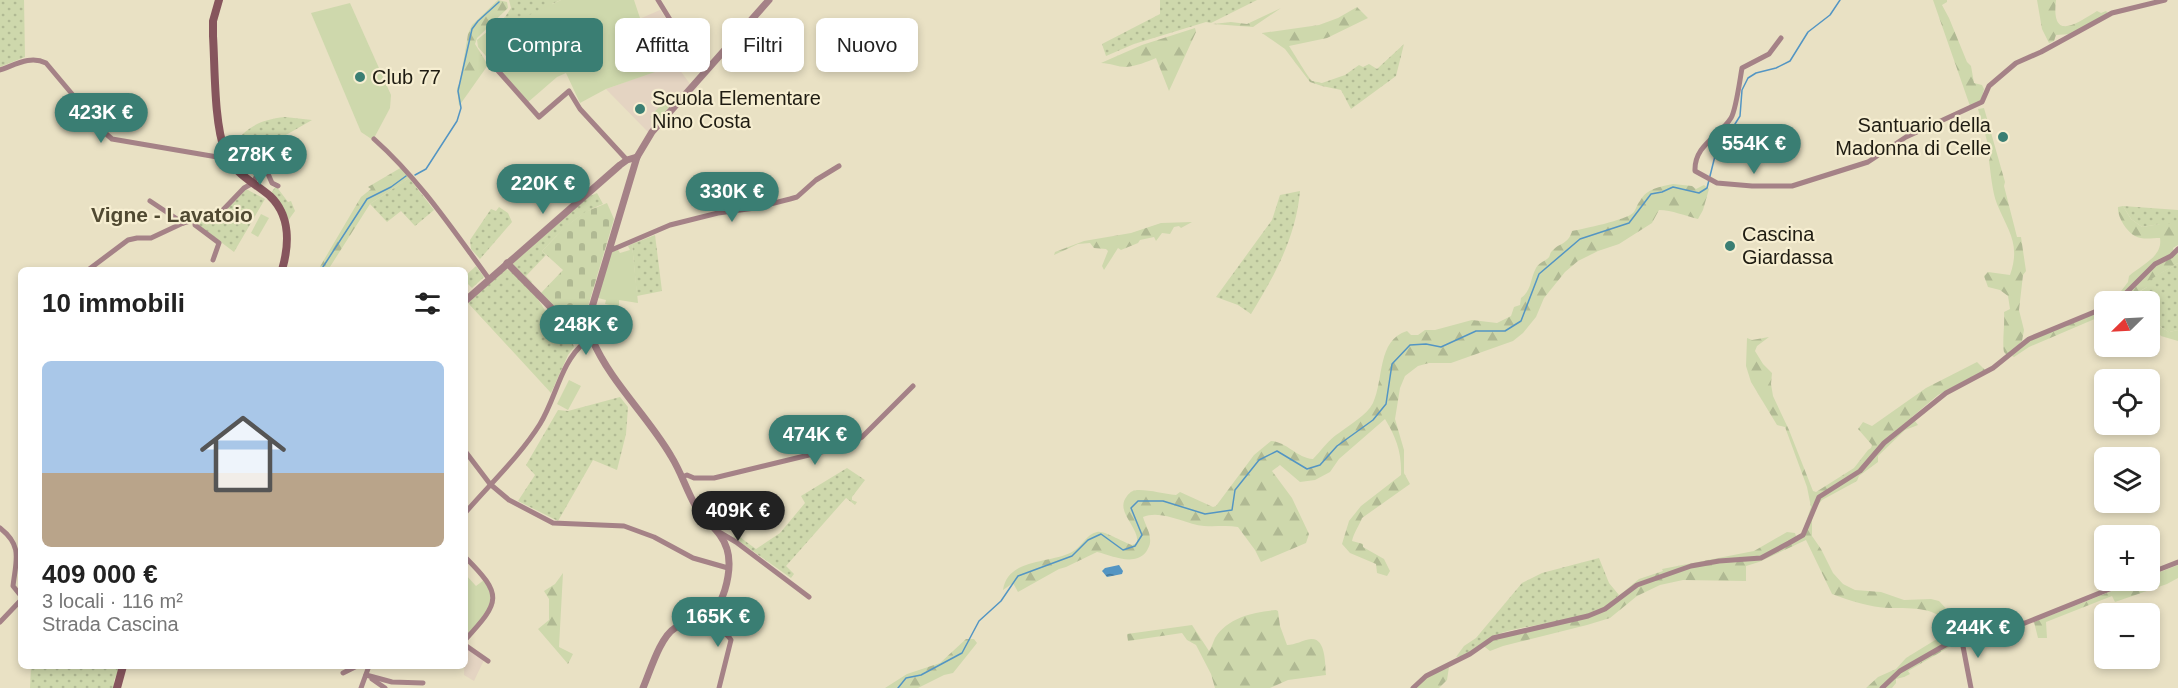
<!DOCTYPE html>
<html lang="it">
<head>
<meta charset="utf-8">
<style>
	body { margin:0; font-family:Helvetica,sans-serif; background:#f2f2f2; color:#222; height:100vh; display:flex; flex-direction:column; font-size:22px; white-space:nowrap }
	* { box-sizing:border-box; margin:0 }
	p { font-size:20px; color:#767676 }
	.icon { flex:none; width:33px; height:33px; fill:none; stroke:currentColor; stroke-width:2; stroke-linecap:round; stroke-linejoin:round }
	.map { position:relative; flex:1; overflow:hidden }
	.sheet { position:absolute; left:18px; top:267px; width:450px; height:402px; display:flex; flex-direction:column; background:#fff; border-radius:9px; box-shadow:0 3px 9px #0003 }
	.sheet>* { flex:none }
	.top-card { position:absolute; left:486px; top:18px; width:570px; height:54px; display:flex; gap:12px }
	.needle { width:39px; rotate:246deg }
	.tools { position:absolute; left:2094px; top:291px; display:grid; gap:12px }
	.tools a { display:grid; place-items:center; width:66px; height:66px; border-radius:9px; background:#fff; box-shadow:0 3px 9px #0003; font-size:30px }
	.price { position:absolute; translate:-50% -51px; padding:0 14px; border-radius:21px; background:#3a7e73; color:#fff; font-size:20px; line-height:39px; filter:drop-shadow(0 2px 3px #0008) }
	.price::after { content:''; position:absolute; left:50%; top:36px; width:18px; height:14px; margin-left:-9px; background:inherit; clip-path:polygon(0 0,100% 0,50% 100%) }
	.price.active { background:#222; color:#fff }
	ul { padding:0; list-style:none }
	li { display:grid; align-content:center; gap:12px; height:318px; padding:0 24px }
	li+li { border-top:2px solid #e0e0e0 }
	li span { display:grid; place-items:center; height:186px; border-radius:9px; color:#555 }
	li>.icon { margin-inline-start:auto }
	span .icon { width:108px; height:108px; fill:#fffc; stroke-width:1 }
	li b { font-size:26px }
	h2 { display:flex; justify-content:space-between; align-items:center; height:72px; padding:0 24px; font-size:26px }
	.pill { padding:0 21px; border-radius:9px; background:#fff; box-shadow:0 3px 9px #0003; font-size:21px; line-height:54px }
	.pill.active { background:#3a7e73; color:#fff }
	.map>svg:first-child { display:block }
</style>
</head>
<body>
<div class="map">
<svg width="2178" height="688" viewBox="0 0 2178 688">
	<defs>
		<pattern id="grass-dots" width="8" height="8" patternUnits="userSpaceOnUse" patternTransform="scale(1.5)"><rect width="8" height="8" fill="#ced8ac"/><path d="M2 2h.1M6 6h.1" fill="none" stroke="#b0b993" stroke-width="1.8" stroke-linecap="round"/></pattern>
		<pattern id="forest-firs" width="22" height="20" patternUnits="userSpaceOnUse" patternTransform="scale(1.5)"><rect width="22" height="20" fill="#ced8ac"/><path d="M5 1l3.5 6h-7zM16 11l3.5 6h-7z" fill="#b0b993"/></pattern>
		<pattern id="cemetery-stones" width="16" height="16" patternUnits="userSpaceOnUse" patternTransform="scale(1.5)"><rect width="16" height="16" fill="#ced8ac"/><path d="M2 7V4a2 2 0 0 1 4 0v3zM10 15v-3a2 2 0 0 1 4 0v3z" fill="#b0b993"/></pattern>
		<pattern id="water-waves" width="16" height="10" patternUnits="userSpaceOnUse" patternTransform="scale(1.5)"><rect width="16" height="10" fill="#5395c3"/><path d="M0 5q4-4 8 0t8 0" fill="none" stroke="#44799d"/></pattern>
	</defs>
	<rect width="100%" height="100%" fill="#e9e1c4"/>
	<g fill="#e4d4c2">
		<path d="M660 10 693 59 679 69 690 84 648 132 606 89 654 72 648 64 630 23Z"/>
		<path d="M465 646 484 660 474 681 464 675Z"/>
	</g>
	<g fill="url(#grass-dots)">
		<path d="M0 0H24L25 57 0 67Z"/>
		<path d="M509 0H561L552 4V6L510 24 505 17 511 8Z"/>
		<path d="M1160 0H1257L1211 23 1206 22 1134 44 1106 56 1102 44 1160 14Z"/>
		<path d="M1404 44 1396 76 1351 109 1341 90 1322 86V83L1345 75 1359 65 1363 67 1369 64 1377 69Z"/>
		<path d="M285 117 312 120 279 139 238 168 228 149C247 128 257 120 285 117Z"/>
		<path d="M409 178 434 210 415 226 401 211 387 222 370 204Z"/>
		<path d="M276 186 288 202 291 201 295 211 287 222 279 201 271 193Z"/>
		<path d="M246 189 265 199 234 252 197 224V220C225 214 227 209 246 189Z"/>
		<path d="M1300 191C1296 237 1275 275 1251 314L1238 305 1216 297 1272 220 1280 195Z"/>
		<path d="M597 193 603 204C576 215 562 230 542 251L546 255 526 276 532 282 530 284 512 264 588 197Z"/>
		<path d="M2123 206 2178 210V224H2160L2142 227 2131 219Z"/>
		<path d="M499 207 508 213 512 222 480 259 471 249 470 240 491 209 496 211Z"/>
		<path d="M655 235 662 291 637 296 632 244Z"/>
		<path d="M2178 263V330L2169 332C2155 324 2150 319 2150 302L2141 301 2133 296 2147 287V281Z"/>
		<path d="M476 266 484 277 472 288 465 281V276Z"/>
		<path d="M506 269C520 274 543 303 548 317L557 320 569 333 574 347 568 355 551 393 468 303Z"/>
		<path d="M620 397 628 407 626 434 617 470 593 460 558 521 518 501 535 475 526 465 558 410 568 411Z"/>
		<path d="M847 468 865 480 852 497V500L857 502 855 505 846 498 786 566 794 574 791 578 733 537 737 535 756 549 780 533 805 503 801 496Z"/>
		<path d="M1599 558 1609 583 1619 595C1614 599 1610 603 1605 607 1580 623 1526 623 1496 635 1482 640 1472 656 1456 657L1464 646 1476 638 1522 583 1542 573Z"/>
		<path d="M31 666H121L114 680V688H30Z"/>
	</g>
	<g fill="url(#forest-firs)">
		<path d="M498 0 507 2 508 8 477 38 475 44 488 65 459 106 457 88 460 82 468 34 472 25Z"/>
		<path d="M1933 0H1947V2L1942 5 1949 18 1967 62 1971 66 1974 83 1982 85 1984 89 1981 101 1970 106Z"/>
		<path d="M2037 0H2056C2051 42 2076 24 2097 11L2101 13 2106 11 2108 13 2071 34 2056 35 2054 41 2049 43 2042 29Z"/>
		<path d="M1357 7 1368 18 1327 38 1289 46C1293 52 1309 79 1312 81 1313 81 1322 83 1322 83V86L1310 82 1285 49 1262 33 1319 25 1338 18Z"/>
		<path d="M1281 8 1253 27 1213 24 1231 22 1247 24Z"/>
		<path d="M1195 28 1196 32 1169 91 1156 58C1147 62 1136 66 1126 67 1118 67 1110 63 1101 63L1142 45Z"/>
		<path d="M1984 108 2005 182 2004 186 2017 237H2021L2026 271 2023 275 2019 310 2024 330 2022 341 2007 355 2004 352C2002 342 2005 325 2004 312L2010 309 2008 296 2000 290 1988 287 1984 276 1988 272 2010 275C2021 244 2008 231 1997 204 1992 191 1991 174 1989 161L1991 155 1978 109Z"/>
		<path d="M402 167 409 178 370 204 328 270H318L361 197 371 189 368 187Z"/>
		<path d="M1673 184 1692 186 1696 189 1704 185 1709 189 1703 210 1698 219C1685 216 1672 210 1659 210L1652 223 1619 244 1598 251 1578 261 1565 272 1544 298 1536 317 1523 333 1513 341 1451 363H1429L1418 366 1405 376 1400 388 1395 419 1404 450V473L1410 484 1362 518C1359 526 1354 532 1352 541L1363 544V547L1384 559 1390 571 1387 576 1377 573 1376 564 1350 553 1342 544 1349 521 1361 506 1401 475C1402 453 1396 437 1385 419L1339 459 1330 472 1315 480 1300 482 1280 465 1272 471 1292 498 1309 534 1306 543 1261 562 1255 550 1238 527C1227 525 1216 527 1204 526 1185 524 1161 509 1143 517 1145 524 1150 532 1150 539 1151 544 1148 549 1146 552 1134 567 1111 555 1097 552L1066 567 1059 569 1018 592 1013 583 1003 590C1008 558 1049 564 1072 552 1082 547 1086 534 1097 532 1104 530 1124 543 1132 545L1137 543C1140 527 1114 512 1127 496 1130 492 1133 490 1139 490 1152 490 1164 494 1176 495L1180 492 1213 507 1216 506 1254 455 1271 441C1287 442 1297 458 1313 459 1321 451 1329 439 1339 433 1349 425 1367 415 1373 403 1384 379 1377 340 1407 331L1411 335H1418L1425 330H1435L1472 320 1497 323 1511 316 1514 307 1520 305 1521 298C1532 290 1530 279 1536 268 1539 263 1543 262 1547 259 1551 256 1549 254 1552 251 1560 242 1568 245 1572 231 1583 229 1626 220 1633 213 1636 210 1637 204 1640 201 1647 188 1660 187 1673 184Z"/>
		<path d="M2123 206 2131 219 2142 227 2160 224H2178V245L2173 248 2175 255 2178 252V263L2148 281 2147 287 2133 295 2141 301H2120L2123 299 2118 295 2128 282 2129 276C2141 265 2163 257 2160 238 2152 238 2142 240 2135 236 2126 231 2117 216 2118 207Z"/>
		<path d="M1192 222 1181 228 1179 226 1174 227 1170 234 1162 233 1156 241 1154 237 1140 240 1138 243 1121 250 1118 248 1104 270 1102 266 1108 251 1106 249 1094 248 1090 243 1078 244 1054 255 1055 252 1084 241 1131 233 1161 223Z"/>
		<path d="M2104 310V315L2029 347 2014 357 2012 356 2029 341Z"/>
		<path d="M2150 313 2157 325 2169 332 2178 330V341L2161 336 2150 324Z"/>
		<path d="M1769 337 1757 346 1755 351 1763 364 1772 373 1771 384 1773 396 1789 430 1813 491 1816 492 1854 468 1868 450 1871 448 1872 445 1858 429 1863 422 1872 426 1926 388 1977 362 1985 370 1938 395 1912 417 1918 425 1905 430 1878 456V462L1859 476 1857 481 1822 500 1816 507 1812 520V536L1821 549 1833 573 1843 584 1855 590 1881 592 1904 600 1931 599 1939 601 1957 620 1965 638 1908 671 1910 674 1904 677 1896 679V683L1892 688H1866L1878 677 1896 669 1906 658 1953 629C1935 605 1915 609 1889 608 1870 607 1850 601 1832 594L1806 540 1759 562 1746 566V581L1683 580 1660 585 1637 596 1610 618 1587 625 1503 646 1490 651 1481 644 1495 635 1589 614 1604 608 1639 579 1663 571 1662 569 1754 551 1787 532 1795 533 1796 536 1802 534 1811 507 1807 487 1785 427 1777 425 1751 382 1746 366 1747 338 1752 340Z"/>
		<path d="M2178 565V578L2167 584 2115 602 2112 596 2046 622 2047 638H2038L2034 622 2137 581 2150 580V576Z"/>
		<path d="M563 573 559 647 573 654 568 664 538 629 549 620V599L544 591 555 584Z"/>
		<path d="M1276 610 1278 611 1280 626 1287 645C1295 645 1303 640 1311 639 1326 638 1325 664 1326 675L1288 680 1270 688H1215L1211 674 1196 645 1187 640 1182 633 1128 641 1127 634 1192 625 1209 651C1212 647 1213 642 1215 638 1228 617 1254 612 1276 610Z"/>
		<path d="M966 639H974L977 643 953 673 944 675 918 688H885L907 674 940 663Z"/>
		<path d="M1449 667 1447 680 1439 688H1415L1427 677Z"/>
	</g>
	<path fill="url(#cemetery-stones)" d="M607 203 614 219 584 320 580 310H577L575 305 569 308 571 313 563 317 540 294 563 270 542 251 565 227 585 212Z"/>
	<g fill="#ced8ac">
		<path d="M561 0H634L640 18 630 23 648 64 655 72 606 89 580 103 566 73 557 77 527 103 478 47 477 40 505 17 510 24Z"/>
		<path d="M350 3 391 95 390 108 373 140 361 132 311 13Z"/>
		<path d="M667 98 673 103 656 122 650 117Z"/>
		<path d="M261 214 269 218 258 237 251 233Z"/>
		<path d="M632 244 638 303 619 300V309L616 312 613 306 605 304 606 300 598 298 610 252 618 250 620 253 630 250 628 246Z"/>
		<path d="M569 380 581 386 568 410 557 404Z"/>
		<path d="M465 574 476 586 484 580C501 605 481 619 465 637Z"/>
	</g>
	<path fill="url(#water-waves)" d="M1119 565 1123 571 1122 574 1107 577 1102 571 1105 568Z"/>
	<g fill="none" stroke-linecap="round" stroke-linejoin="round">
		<g stroke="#5395c3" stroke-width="1.5">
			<path d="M415 175 426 169 457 121 461 108 458 91 472 29 478 21 499 2"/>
			<path d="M321 270 367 199 391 187 406 176"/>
			<path d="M898 688 906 678 921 675 962 653 979 621 1001 601 1018 576 1072 556 1088 540 1101 534 1123 550 1135 546 1142 535 1131 508 1138 501H1163L1205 514 1232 510 1235 490 1259 460 1277 451 1307 469 1320 465 1337 446 1373 420 1386 404 1392 364 1410 345 1426 344 1441 347 1476 331H1505L1521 321 1539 274 1580 239 1629 223 1651 194 1662 192 1673 187 1699 193 1707 188 1715 156 1740 116 1742 90 1748 78 1756 73 1776 68 1790 61 1808 32 1830 15 1840 0"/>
		</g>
		<g stroke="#a58287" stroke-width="5">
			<path d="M658 0 688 49 708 69"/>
			<path d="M1781 38 1769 54 1742 68C1740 79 1736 110 1731 118 1719 137 1694 145 1695 171L1717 183 1752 186H1792L1868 162 1906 137 1982 102 1989 86 2016 63 2041 52 2112 13 2165 0"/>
			<path d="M492 64 539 117 569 91 580 109 627 160"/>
			<path d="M0 70C15 65 30 55 46 63L104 132 112 139 229 159"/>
			<path d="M374 139C419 179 453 230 489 279"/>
			<path d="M150 201 183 223"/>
			<path d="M195 219V225L219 243 213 260"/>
			<path d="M609 251 670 225 718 213 755 208 790 199 797 197 816 180 839 166"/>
			<path d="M88 270 128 240 137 238H151L183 223 220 213 244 188 253 183 258 173 265 167 272 183 278 186"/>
			<path d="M2117 302 2155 264 2171 256 2178 249"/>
			<path d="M465 451 490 484 509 500 553 523 624 526 654 537 693 558 728 568"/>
			<path d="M682 477 687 475 694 478H714L846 446 862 437 913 386"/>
			<path d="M465 513C490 484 520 456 540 424 556 398 561 362 584 343"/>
			<path d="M0 528C23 546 16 560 13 586L21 596"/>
			<path d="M719 532 736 542 809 597"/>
			<path d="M465 557C503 595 501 601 465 640"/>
			<path d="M2150 573 2178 562"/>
			<path d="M706 618C714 633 724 628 731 640L719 688"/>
			<path d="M0 622 21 600"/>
			<path d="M1961 636 1971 688"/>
			<path d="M465 645 488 661"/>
			<path d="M343 673 357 666"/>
			<path d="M366 675 392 682 423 683"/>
			<path d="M372 679 385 688"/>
			<path d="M361 688 369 666"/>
			<path d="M1413 688 1426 676 1470 654 1493 638 1588 616 1605 609 1637 585 1691 566 1719 561 1761 558 1789 543 1803 535 1819 497 1860 471 1884 443 1946 393 1993 368 2029 339 2104 308"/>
			<path d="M1882 688 1900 671 1961 636 2025 623 2132 580"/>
		</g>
		<g stroke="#a58287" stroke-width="7">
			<path d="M507 263 582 339"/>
			<path d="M465 301 620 165 627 160 637 157"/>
			<circle cx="587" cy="338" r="5.5"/>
			<path d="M584 334 637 157 652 132 769 0"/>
			<path d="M592 339C611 383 647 415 671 456 681 472 686 489 695 505 704 521 722 531 727 549 732 565 727 588 720 602 708 627 693 617 675 628 660 637 650 672 643 688"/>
		</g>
		<g stroke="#86555d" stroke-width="8">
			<path d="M219 0 213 21V36C215 67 214 124 225 151 236 176 251 180 270 196 291 216 289 246 282 270"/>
			<path d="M117 688 123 666"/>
		</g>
	</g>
	<g fill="#3a7e73" stroke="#f6eed1" stroke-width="2">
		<circle cx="360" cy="77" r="6"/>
		<circle cx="640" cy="109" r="6"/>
		<circle cx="2003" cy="137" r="6"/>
		<circle cx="1730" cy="246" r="6"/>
	</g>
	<g text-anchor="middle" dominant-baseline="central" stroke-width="4.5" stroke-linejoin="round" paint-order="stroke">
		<g font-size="20" fill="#1f1c12" stroke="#f6eed1" text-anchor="start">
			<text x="372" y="77">Club 77</text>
			<text x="652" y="98">Scuola Elementare<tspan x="652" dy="23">Nino Costa</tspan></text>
			<text x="1991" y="125" text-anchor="end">Santuario della<tspan x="1991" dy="23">Madonna di Celle</tspan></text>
			<text x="1742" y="234">Cascina<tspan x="1742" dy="23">Giardassa</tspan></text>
		</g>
		<g font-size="21" font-weight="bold" fill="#504931" stroke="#f6eed1">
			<text x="172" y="214">Vigne - Lavatoio</text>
		</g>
	</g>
</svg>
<div class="tools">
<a><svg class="needle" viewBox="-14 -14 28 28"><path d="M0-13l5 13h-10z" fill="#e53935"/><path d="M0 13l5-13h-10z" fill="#767676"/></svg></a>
<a><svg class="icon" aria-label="locate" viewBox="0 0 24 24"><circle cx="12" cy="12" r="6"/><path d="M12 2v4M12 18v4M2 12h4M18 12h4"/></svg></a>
<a><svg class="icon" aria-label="layers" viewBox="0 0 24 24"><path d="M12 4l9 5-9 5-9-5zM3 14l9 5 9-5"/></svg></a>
<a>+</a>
<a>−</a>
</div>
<b class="price" style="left:101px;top:144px">423K €</b>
<b class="price" style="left:1754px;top:175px">554K €</b>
<b class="price" style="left:260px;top:186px">278K €</b>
<b class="price" style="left:543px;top:215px">220K €</b>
<b class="price" style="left:732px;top:223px">330K €</b>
<b class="price" style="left:586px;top:356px">248K €</b>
<b class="price" style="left:815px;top:466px">474K €</b>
<b class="price active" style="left:738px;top:542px">409K €</b>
<b class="price" style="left:718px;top:648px">165K €</b>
<b class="price" style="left:1978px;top:659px">244K €</b>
<div class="top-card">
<a class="pill active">Compra</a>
<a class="pill">Affitta</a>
<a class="pill">Filtri</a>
<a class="pill">Nuovo</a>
</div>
<section class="sheet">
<h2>10 immobili<svg class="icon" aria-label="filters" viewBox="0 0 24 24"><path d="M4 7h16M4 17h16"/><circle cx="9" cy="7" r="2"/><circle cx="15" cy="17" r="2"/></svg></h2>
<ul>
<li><span style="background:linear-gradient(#a9c7e8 60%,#b9a48a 0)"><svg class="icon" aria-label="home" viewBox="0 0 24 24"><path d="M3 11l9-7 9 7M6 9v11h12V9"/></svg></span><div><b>409 000 €</b><p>3 locali · 116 m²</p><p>Strada Cascina</p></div></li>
</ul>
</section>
</div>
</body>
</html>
